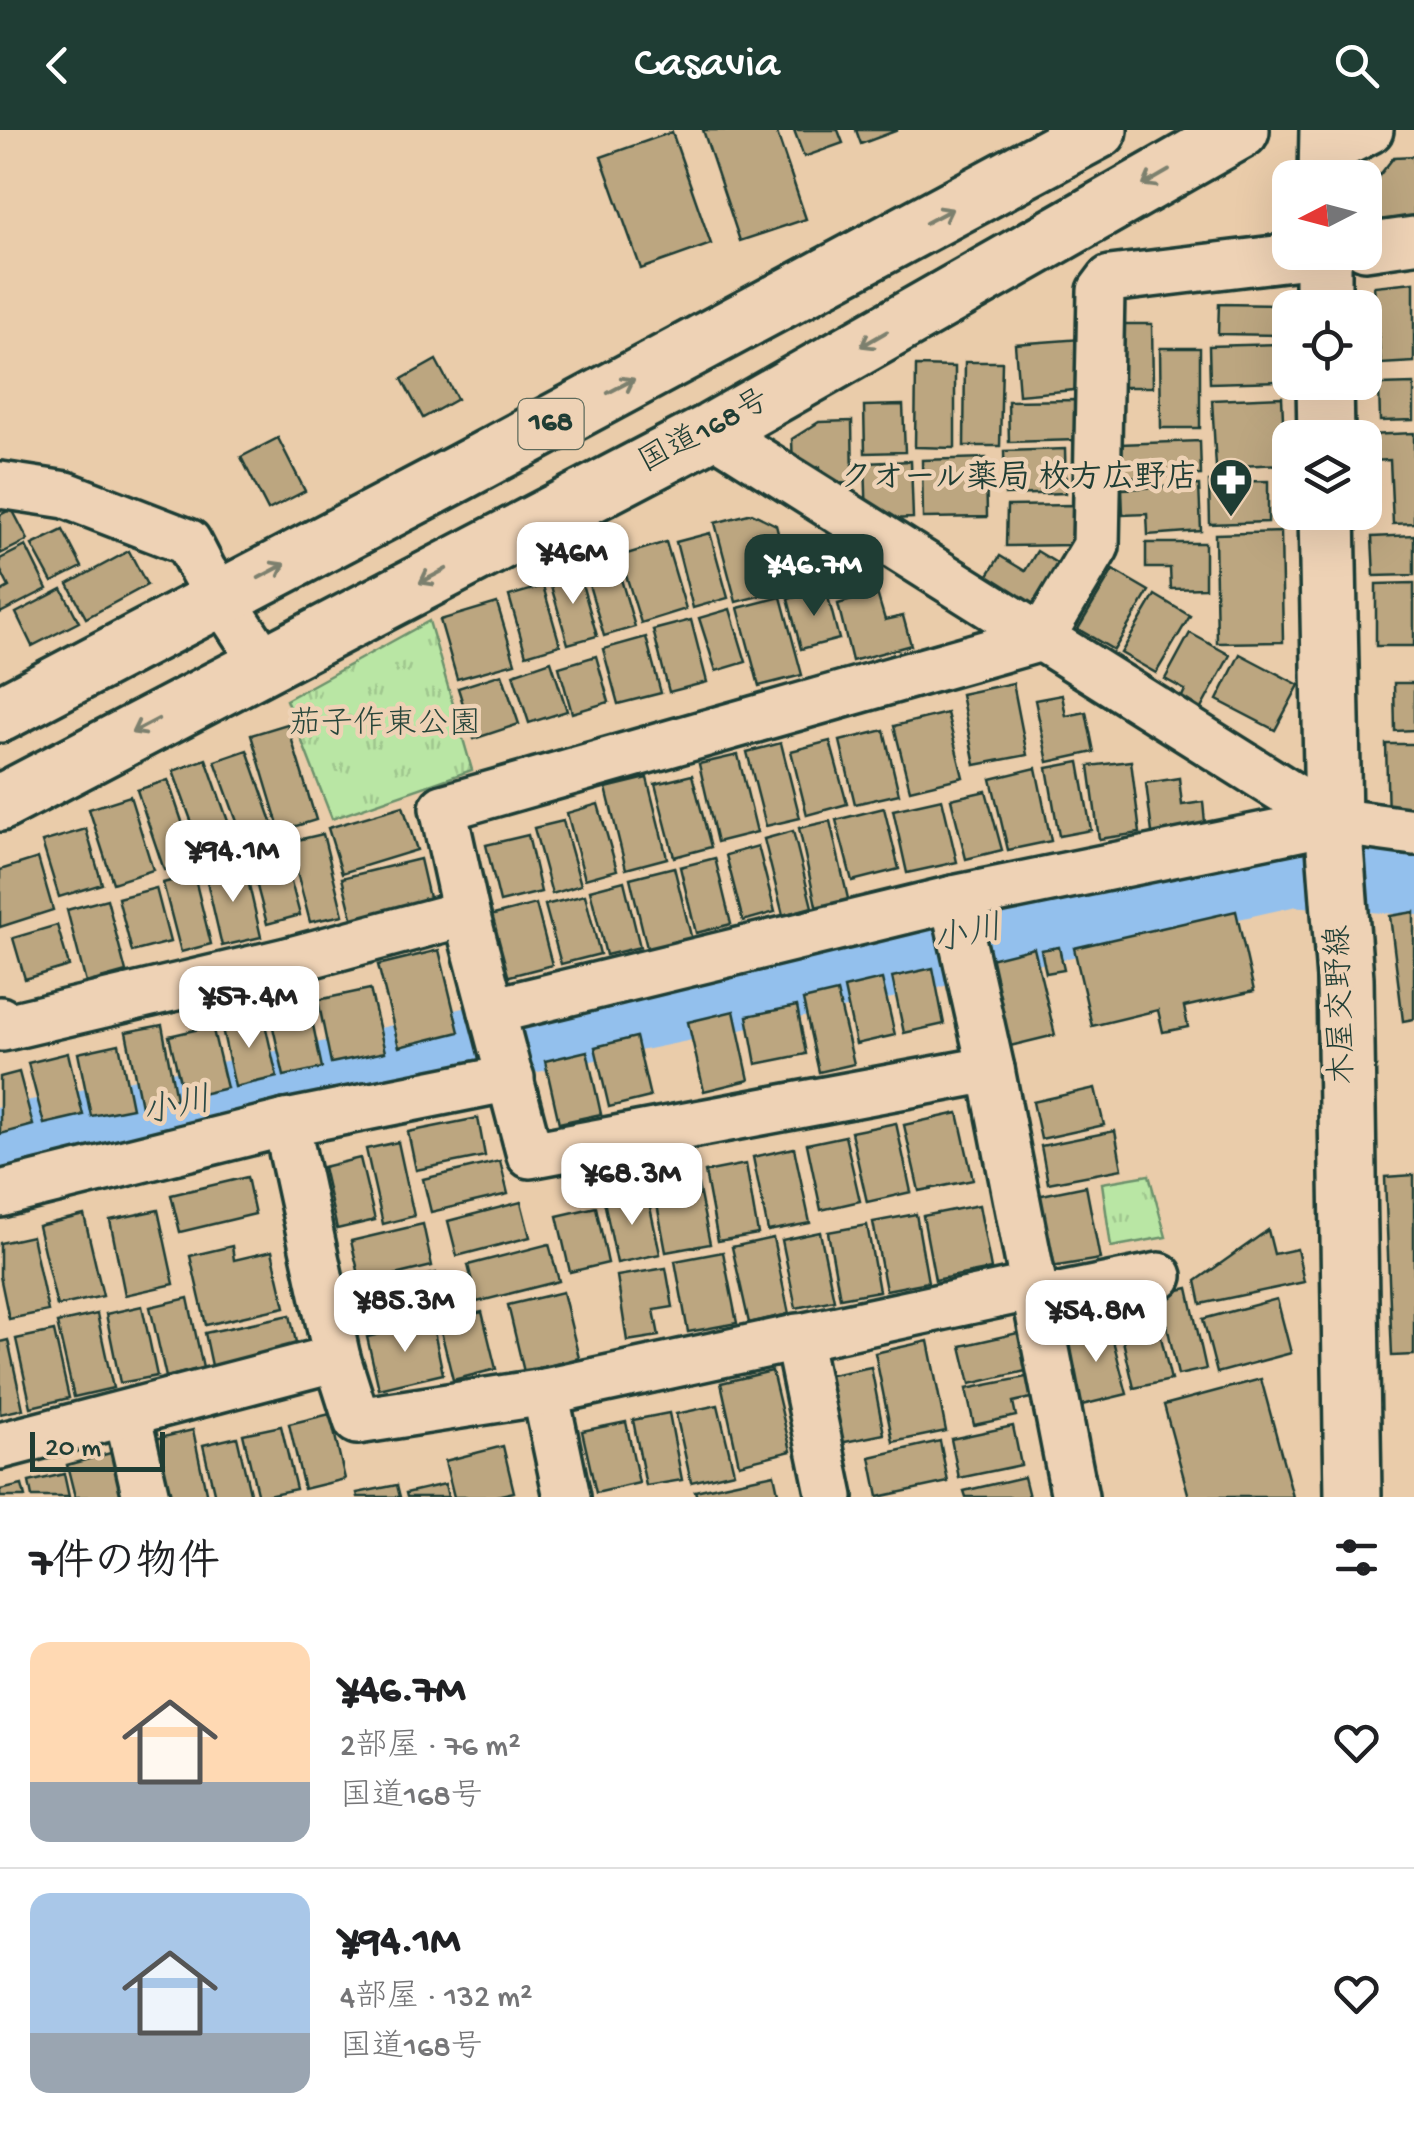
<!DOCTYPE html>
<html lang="ja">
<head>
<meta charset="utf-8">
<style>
	body { margin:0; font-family:"Gochi Hand","Klee One",sans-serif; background:#f2f2f2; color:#202124; height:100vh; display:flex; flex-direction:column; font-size:38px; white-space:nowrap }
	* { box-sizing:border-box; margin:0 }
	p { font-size:32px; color:#757577 }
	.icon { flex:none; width:55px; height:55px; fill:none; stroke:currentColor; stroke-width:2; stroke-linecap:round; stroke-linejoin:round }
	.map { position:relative; height:1367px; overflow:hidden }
	.drawer { display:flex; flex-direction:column; background:#fff; flex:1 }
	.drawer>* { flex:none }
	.needle { width:65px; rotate:264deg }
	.tools { position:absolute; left:1272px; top:30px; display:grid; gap:20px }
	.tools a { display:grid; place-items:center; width:110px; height:110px; border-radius:20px; background:#fff; box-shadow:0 10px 40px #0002; font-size:50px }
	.scale { position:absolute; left:30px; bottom:25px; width:135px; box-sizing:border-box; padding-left:10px; border:5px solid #1f3d34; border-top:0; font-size:28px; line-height:35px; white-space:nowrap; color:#1f3d34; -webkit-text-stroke:8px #eed2b5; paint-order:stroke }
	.price { position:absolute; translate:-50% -85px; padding:0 22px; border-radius:20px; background:#fff; color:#222; font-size:32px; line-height:65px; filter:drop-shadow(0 2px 5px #0008) }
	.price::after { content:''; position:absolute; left:50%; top:60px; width:30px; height:22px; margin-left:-15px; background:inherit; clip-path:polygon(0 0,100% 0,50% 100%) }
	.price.active { background:#1f3d34; color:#fff }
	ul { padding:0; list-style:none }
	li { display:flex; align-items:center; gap:30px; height:250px; padding:0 30px }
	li+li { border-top:2px solid #e0e0e0 }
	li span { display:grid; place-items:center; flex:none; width:280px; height:200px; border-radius:20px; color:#555 }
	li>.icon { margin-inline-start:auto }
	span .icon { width:120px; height:120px; fill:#fffc; stroke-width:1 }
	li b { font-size:42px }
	h2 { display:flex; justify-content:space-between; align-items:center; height:120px; padding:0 30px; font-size:42px }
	header { display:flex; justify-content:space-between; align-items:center; height:130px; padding:0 30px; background:#1f3d34; color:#fff; font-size:45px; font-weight:600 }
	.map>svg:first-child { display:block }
</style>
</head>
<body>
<header><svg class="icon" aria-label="back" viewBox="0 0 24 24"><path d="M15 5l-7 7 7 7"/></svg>Casavia<svg class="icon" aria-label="search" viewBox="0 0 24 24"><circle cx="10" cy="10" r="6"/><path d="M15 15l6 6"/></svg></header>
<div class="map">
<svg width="1414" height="1367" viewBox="0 0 1414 1367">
	<defs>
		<pattern id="park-tufts" width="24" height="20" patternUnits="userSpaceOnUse" patternTransform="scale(2.5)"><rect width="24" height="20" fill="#b9e6a4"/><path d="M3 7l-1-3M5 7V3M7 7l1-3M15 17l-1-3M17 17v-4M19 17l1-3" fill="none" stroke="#9fc68e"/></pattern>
	</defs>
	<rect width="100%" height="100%" fill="#eaccaa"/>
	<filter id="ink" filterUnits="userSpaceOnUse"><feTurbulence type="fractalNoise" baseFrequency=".01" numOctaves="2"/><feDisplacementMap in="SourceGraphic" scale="20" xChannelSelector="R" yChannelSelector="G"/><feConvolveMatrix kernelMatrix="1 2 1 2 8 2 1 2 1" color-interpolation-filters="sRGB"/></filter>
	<g filter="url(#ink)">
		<g fill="url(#park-tufts)" stroke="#6c926c" stroke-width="2.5">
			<path d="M429 491 472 640 332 689 286 570Z"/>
			<path d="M1149 1045 1166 1107 1111 1117 1102 1053Z"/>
		</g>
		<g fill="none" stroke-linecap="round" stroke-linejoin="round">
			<g stroke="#93c0ed" stroke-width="80">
				<path d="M524 904 852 836 1292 736 1414 745"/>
				<path d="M0 1017 335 950 471 917"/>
			</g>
		</g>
		<g fill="#bca680" stroke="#1f3d34" stroke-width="2.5">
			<path d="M703 0H776L806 89 740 111Z"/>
			<path d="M794 0H838L843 13 804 27Z"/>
			<path d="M856 0H898L861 14Z"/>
			<path d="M672 2 711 114 641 139 601 27Z"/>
			<path d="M1414 26V97L1379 100 1375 51 1394 27Z"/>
			<path d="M1414 152V232L1381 234 1374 156Z"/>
			<path d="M1219 174 1281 175V205L1218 204Z"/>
			<path d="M1118 194H1152L1153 257H1118Z"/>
			<path d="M1081 209 1085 259 1019 265 1015 214Z"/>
			<path d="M1280 214 1281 251 1210 253 1209 216Z"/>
			<path d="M1160 218H1200V298H1161Z"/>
			<path d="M436 230 457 269 423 288 402 249Z"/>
			<path d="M965 232H1002L1000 316H964Z"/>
			<path d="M916 236 955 237V318L915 317Z"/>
			<path d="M1414 254V290L1380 291 1379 255Z"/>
			<path d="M1282 267 1285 334 1216 337 1212 270Z"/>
			<path d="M1077 270V310L1009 312 1008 271Z"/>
			<path d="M903 275 905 322 865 323 864 276Z"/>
			<path d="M852 291 853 353 821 354 820 337 793 338 792 309 819 292Z"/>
			<path d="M1414 303V393L1393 394 1390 330 1370 331 1368 305Z"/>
			<path d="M278 308 305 361 268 380 241 327Z"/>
			<path d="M1200 311 1201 345 1121 348 1120 314Z"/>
			<path d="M1065 319 1066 363 1005 365 1004 321Z"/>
			<path d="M986 328 987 387 923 388 922 330Z"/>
			<path d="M911 331 913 388 867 390 865 333Z"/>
			<path d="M1268 351V392L1210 394 1209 352Z"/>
			<path d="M1199 355 1201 401 1148 405 1147 384 1123 385 1122 359Z"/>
			<path d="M1073 375 1074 415 1006 416 1007 376Z"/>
			<path d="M12 379 28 410 0 424V385Z"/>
			<path d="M752 383 776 395 781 415 804 408 816 451 736 472 715 393Z"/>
			<path d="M63 400 82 437 52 452 32 415Z"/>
			<path d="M1281 402 1283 512 1217 513 1215 404Z"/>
			<path d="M710 403 728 468 693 478 676 412Z"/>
			<path d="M1414 405V445L1374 446 1372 407Z"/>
			<path d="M666 412 686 479 641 493 620 426Z"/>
			<path d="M1146 413H1205V458L1171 459 1170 438H1146Z"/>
			<path d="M611 415 635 497 604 506 580 424Z"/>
			<path d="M26 416 47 459 0 483V462L9 457 0 439V429Z"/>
			<path d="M129 421 147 455 86 488 68 454Z"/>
			<path d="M1037 421 1063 437 1038 479 986 448 1000 426 1025 441Z"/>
			<path d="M578 440 597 506 568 514 549 449Z"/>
			<path d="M1113 440 1149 461 1114 520 1078 499Z"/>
			<path d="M1414 453V516H1376V454Z"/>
			<path d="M543 456 560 515 526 525 509 466Z"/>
			<path d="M62 459 79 492 32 516 16 483Z"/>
			<path d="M826 459 839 509 801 519 788 469Z"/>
			<path d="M877 463 885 490 903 486 911 515 852 531 838 474Z"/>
			<path d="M1155 465 1190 486 1156 543 1121 523Z"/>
			<path d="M781 467 802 545 759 556 738 478Z"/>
			<path d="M497 473 515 533 457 549 440 490Z"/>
			<path d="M730 479 746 532 716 541 699 488Z"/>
			<path d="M691 490 707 552 669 562 653 500Z"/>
			<path d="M1190 503 1230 525 1197 586 1178 575 1185 560 1165 549Z"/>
			<path d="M646 507 661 563 618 574 603 519Z"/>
			<path d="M1240 524 1299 555 1275 600 1217 570Z"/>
			<path d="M596 526 609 572 572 583 559 537Z"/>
			<path d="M551 531 567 581 529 593 513 544Z"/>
			<path d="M502 544 519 594 474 609 458 558Z"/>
			<path d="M1013 553 1027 625 975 635 961 564Z"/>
			<path d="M1394 553H1414V600L1395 601Z"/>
			<path d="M1062 565 1066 586 1086 582 1094 622 1048 632 1035 570Z"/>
			<path d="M947 583 963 647 910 660 894 596Z"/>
			<path d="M287 594 316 690 280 701 251 605Z"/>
			<path d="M884 600 899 664 855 674 840 611Z"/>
			<path d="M830 611 847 674 807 685 791 621Z"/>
			<path d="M781 613 800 688 766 696 747 622Z"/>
			<path d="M1386 614H1414V688H1388Z"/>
			<path d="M247 620 276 703 245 714 215 631Z"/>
			<path d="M738 625 757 702 717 712 699 634Z"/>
			<path d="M206 629 236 714 204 726 173 641Z"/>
			<path d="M1131 631 1140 703 1099 709 1089 636Z"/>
			<path d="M1079 632 1091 700 1059 706 1047 638Z"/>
			<path d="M1036 638 1051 711 1008 720 991 649Z"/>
			<path d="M692 645 711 717 674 727 655 654Z"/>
			<path d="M647 648 667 728 626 739 606 658Z"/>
			<path d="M1179 648 1182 675 1203 672 1206 704 1153 711 1146 653Z"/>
			<path d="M168 650 195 730 164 740 137 660Z"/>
			<path d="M986 661 1002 720 966 729 951 669Z"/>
			<path d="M130 666 153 740 113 753 89 679Z"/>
			<path d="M942 669 957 732 907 743 893 680Z"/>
			<path d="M598 674 617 740 585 749 567 683Z"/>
			<path d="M403 676 417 720 342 743 328 698Z"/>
			<path d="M884 678 899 739 852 751 836 690Z"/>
			<path d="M563 691 581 755 552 764 534 698Z"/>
			<path d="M830 691 849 773 817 780 799 698Z"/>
			<path d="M86 699 102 754 59 767 42 712Z"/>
			<path d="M793 701 812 777 783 785 764 709Z"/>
			<path d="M323 704 343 785 310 792 289 712Z"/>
			<path d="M528 705 541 762 500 772 486 715Z"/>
			<path d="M758 716 775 782 743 791 726 725Z"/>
			<path d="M282 718 300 785 267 794 249 726Z"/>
			<path d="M38 728 53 780 0 797V740Z"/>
			<path d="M715 728 731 794 696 803 680 737Z"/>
			<path d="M420 729 430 772 353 791 342 748Z"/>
			<path d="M244 733 261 807 222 816 205 743Z"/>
			<path d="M674 737 692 810 648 822 630 748Z"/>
			<path d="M194 745 211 814 181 822 163 753Z"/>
			<path d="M624 751 640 817 606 825 590 760Z"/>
			<path d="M156 758 170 812 132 822 118 768Z"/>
			<path d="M585 765 600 824 561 834 545 775Z"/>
			<path d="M107 769 126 842 86 853 67 780Z"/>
			<path d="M536 774 552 835 506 847 490 786Z"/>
			<path d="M1236 781 1254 861 1184 877 1188 897 1163 902 1158 880 1092 896 1074 818Z"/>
			<path d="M1414 782V889L1403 891 1390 786Z"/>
			<path d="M57 795 69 836 25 849 13 808Z"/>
			<path d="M1059 817 1064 840 1046 843 1041 820Z"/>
			<path d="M1034 818 1055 905 1006 917 986 830Z"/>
			<path d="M439 820 459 902 399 917 378 835Z"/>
			<path d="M933 838 944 894 904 903 892 847Z"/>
			<path d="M882 849 895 905 856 914 844 858Z"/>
			<path d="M370 859 385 922 331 933 318 870Z"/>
			<path d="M837 862 854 934 819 942 803 870Z"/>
			<path d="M309 876 322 938 284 946 270 884Z"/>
			<path d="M797 876 806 924 756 934 747 886Z"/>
			<path d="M734 881 749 950 704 961 688 892Z"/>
			<path d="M263 885 277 947 235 957 221 894Z"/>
			<path d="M162 895 176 969 141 976 126 902Z"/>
			<path d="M212 896 227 958 184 968 169 906Z"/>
			<path d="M636 907 650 967 609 977 595 917Z"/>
			<path d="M119 914 132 978 91 986 78 923Z"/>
			<path d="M587 921 601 984 559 993 545 931Z"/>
			<path d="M68 923 83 985 44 994 28 933Z"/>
			<path d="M19 942 33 995 0 1004V947Z"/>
			<path d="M1095 958 1104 995 1041 1009 1033 972Z"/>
			<path d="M958 983 973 1050 919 1061 904 995Z"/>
			<path d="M478 988 485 1026 416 1040 408 1002Z"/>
			<path d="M896 993 911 1062 867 1072 851 1002Z"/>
			<path d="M1115 1001 1122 1039 1048 1053 1041 1016Z"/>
			<path d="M845 1006 860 1071 821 1080 807 1014Z"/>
			<path d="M398 1012 414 1086 383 1094 366 1019Z"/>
			<path d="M794 1018 810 1093 768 1101 753 1027Z"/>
			<path d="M360 1028 375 1090 337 1099 323 1037Z"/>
			<path d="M500 1031 508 1064 431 1082 423 1049Z"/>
			<path d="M746 1034 758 1104 718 1111 705 1042Z"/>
			<path d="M696 1045 710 1114 666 1122 653 1053Z"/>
			<path d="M1414 1045V1225L1392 1226 1385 1047Z"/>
			<path d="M247 1047 255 1084 180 1102 171 1065Z"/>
			<path d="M1086 1056 1100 1129 1051 1137 1037 1066Z"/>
			<path d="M647 1063 660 1124 617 1133 604 1071Z"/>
			<path d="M521 1072 530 1107 457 1126 448 1091Z"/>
			<path d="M979 1075 991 1139 935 1150 923 1086Z"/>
			<path d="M596 1077 608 1133 570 1142 557 1086Z"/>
			<path d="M158 1080 174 1154 125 1165 110 1090Z"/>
			<path d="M916 1084 928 1152 886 1160 873 1092Z"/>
			<path d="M84 1085 103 1166 57 1176 38 1096Z"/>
			<path d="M423 1094 432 1136 361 1153 351 1111Z"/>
			<path d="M867 1095 879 1161 840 1168 828 1102Z"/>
			<path d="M1268 1100 1274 1124 1297 1119 1304 1152 1201 1174 1196 1151Z"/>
			<path d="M820 1102 834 1170 796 1178 782 1110Z"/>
			<path d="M32 1106 48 1181 9 1189 0 1146V1113Z"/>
			<path d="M773 1108 789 1184 749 1193 732 1117Z"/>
			<path d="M549 1114 559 1151 477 1172 468 1135Z"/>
			<path d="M232 1116 234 1130 272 1121 285 1177 206 1195 190 1126Z"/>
			<path d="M723 1122 737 1193 688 1202 675 1131Z"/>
			<path d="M666 1138 673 1177 654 1180 659 1206 627 1211 617 1146Z"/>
			<path d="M436 1143 444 1176 365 1197 356 1164Z"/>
			<path d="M1188 1158 1206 1239 1178 1245 1160 1164Z"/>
			<path d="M563 1162 579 1228 524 1242 508 1175Z"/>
			<path d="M188 1168 203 1238 166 1247 150 1177Z"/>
			<path d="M1277 1169 1291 1223 1217 1243 1203 1189Z"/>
			<path d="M142 1176 157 1246 120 1253 106 1184Z"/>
			<path d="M1154 1177 1171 1250 1134 1258 1117 1185Z"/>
			<path d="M482 1182 496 1239 453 1250 439 1193Z"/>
			<path d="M97 1184 113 1258 74 1267 57 1193Z"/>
			<path d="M290 1185 299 1226 214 1245 205 1203Z"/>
			<path d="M432 1192 443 1244 379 1259 367 1207Z"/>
			<path d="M1109 1195 1127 1264 1082 1275 1064 1206Z"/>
			<path d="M54 1201 69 1268 31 1277 16 1209Z"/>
			<path d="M1022 1202 1030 1240 970 1254 961 1216Z"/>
			<path d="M8 1210 23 1279 0 1284V1212Z"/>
			<path d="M928 1211 946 1301 893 1312 875 1223Z"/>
			<path d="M871 1237 884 1304 835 1314 821 1247Z"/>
			<path d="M772 1241 791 1321 739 1334 721 1253Z"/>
			<path d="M1031 1246 1035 1267 1013 1272 1016 1286 974 1295 966 1259Z"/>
			<path d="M1261 1249 1293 1367H1189L1164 1275Z"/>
			<path d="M718 1275 734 1342 691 1352 676 1284Z"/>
			<path d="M669 1283 682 1350 646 1356 633 1290Z"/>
			<path d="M330 1284 345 1349 304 1359 289 1294Z"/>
			<path d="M626 1292 639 1353 596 1363 582 1301Z"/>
			<path d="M281 1296 296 1359 258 1367 243 1304Z"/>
			<path d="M1013 1296 1021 1335 959 1348 951 1309Z"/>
			<path d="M193 1300 207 1367H167L155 1309Z"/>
			<path d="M237 1307 251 1367H215L203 1315Z"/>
			<path d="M940 1311 948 1352 878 1367 870 1327Z"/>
			<path d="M503 1316 514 1362 492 1367H454L445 1331Z"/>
			<path d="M114 1322 126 1367H75L67 1335Z"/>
			<path d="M64 1344 69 1367H32L29 1352Z"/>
			<path d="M774 1344 779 1367H697L695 1361Z"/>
			<path d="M1024 1347 1029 1367H966L964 1361Z"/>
			<path d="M445 1354 448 1367H407L406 1363Z"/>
			<path d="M22 1355 25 1367H0V1360Z"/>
			<path d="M397 1355 400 1367H358L357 1363Z"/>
		</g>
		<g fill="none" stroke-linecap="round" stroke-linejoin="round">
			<defs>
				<g id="minor">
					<path d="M1329 21 1370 0"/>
					<path d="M1365 117 1414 110"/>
					<path d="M712 301 1333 691"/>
					<path d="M0 355 66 365 188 412 203 441 265 534"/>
					<path d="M953 769 991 939"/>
					<path d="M492 881 953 769 1333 691 1414 702"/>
					<path d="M0 890 2 898 287 831 466 783"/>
					<path d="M286 993 337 1228"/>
					<path d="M0 1064 286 993 511 948"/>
					<path d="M1035 1171 1159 1146"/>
					<path d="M797 1207 830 1367"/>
					<path d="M545 1262 567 1367"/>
					<path d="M127 1284 146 1367"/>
					<path d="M0 1316 337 1228 357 1291 545 1262 1033 1157"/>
					<path d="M1075 1367 991 939 530 1025 466 783 443 678 1041 508 1096 416 1101 161 1110 149 1333 122"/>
				</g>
				<g id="major">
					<path d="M1327 48 1328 0"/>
					<path d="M1323 122V178"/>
					<path d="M1325 252 1326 308"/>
					<path d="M1327 382 1333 691 1345 848 1353 1367"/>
				</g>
				<g id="highway">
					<path d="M0 584 463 341 1099 0"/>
					<path d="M0 673 712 301 1241 0"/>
				</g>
			</defs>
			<use href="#minor" stroke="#1f3d34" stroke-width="52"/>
			<use href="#major" stroke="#1f3d34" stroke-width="62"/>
			<use href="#highway" stroke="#1f3d34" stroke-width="62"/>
			<use href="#minor" stroke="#eed2b5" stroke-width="45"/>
			<use href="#major" stroke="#eed2b5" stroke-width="55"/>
			<use href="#highway" stroke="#eed2b5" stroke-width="55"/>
		</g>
		<defs><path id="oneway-shaft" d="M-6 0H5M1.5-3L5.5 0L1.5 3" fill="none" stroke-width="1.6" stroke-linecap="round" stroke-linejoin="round" transform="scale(2.5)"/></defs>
		<g stroke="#7c806e">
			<use href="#oneway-shaft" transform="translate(1156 48) rotate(150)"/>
			<use href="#oneway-shaft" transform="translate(939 86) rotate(-28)"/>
			<use href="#oneway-shaft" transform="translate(874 209) rotate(150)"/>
			<use href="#oneway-shaft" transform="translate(621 256) rotate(-28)"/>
			<use href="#oneway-shaft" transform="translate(272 441) rotate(-28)"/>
			<use href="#oneway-shaft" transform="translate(433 446) rotate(152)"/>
			<use href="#oneway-shaft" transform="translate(145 596) rotate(152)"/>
		</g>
	</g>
	<defs>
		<symbol id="pharmacy-pin" viewBox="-11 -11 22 30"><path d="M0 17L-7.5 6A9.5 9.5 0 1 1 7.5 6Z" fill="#1f3d34" stroke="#eed2b5"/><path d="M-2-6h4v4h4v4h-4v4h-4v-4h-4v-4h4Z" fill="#fff"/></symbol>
	</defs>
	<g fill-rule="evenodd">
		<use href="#pharmacy-pin" x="1206" y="325" width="50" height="68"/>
	</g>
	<g text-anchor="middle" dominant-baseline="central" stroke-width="9" stroke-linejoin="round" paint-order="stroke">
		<rect fill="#eed2b5" stroke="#5d6a5b" stroke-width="2.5" x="518.5" y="269" width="65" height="50" rx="8"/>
		<g font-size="30" font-weight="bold" fill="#1f3d34">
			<text x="551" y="294">168</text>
		</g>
		<g font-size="32" fill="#1f3d34" stroke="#eed2b5">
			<text transform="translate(705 303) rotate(-28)">国道168号</text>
			<text transform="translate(1343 875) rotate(-92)">木屋交野線</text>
		</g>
		<g font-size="32" font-weight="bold" fill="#1f3d34" stroke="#eed2b5" text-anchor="end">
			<text x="1198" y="350">クオール薬局 枚方広野店</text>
		</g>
		<g font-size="32" fill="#27453a" stroke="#eed2b5">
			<text x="385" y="596">茄子作東公園</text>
		</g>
		<g font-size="35" font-style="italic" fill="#2b4a46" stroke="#eed2b5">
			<text transform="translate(968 807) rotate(-12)">小川</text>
			<text transform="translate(177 979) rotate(-12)">小川</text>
		</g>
	</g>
</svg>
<div class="tools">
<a><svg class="needle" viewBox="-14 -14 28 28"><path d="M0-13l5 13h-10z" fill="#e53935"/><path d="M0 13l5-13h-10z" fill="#757577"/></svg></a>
<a><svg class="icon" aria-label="locate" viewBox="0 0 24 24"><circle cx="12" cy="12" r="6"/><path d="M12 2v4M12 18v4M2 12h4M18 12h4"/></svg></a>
<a><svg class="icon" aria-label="layers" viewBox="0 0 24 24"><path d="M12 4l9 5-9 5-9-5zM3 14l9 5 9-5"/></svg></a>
</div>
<div class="scale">20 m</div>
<b class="price" style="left:573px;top:477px">¥46M</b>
<b class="price active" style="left:814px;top:489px">¥46.7M</b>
<b class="price" style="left:233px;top:775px">¥94.1M</b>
<b class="price" style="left:249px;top:921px">¥57.4M</b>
<b class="price" style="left:632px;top:1098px">¥68.3M</b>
<b class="price" style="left:405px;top:1225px">¥85.3M</b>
<b class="price" style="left:1096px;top:1235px">¥54.8M</b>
</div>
<section class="drawer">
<h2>7件の物件<svg class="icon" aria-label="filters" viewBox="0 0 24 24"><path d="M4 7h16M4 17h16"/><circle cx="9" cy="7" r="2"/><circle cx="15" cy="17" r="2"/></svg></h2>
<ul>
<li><span style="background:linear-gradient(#ffd9b3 70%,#9aa5b1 0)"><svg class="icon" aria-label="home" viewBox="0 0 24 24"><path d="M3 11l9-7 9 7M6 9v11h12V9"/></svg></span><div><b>¥46.7M</b><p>2部屋 · 76 m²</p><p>国道168号</p></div><svg class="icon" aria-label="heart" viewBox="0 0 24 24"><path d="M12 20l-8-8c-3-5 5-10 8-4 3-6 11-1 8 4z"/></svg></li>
<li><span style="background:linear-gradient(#a9c7e8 70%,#9aa5b1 0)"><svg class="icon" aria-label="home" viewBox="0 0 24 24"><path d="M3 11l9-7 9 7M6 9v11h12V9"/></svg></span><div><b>¥94.1M</b><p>4部屋 · 132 m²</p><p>国道168号</p></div><svg class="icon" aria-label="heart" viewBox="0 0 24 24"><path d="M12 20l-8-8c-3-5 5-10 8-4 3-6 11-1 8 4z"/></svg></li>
</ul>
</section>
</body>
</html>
